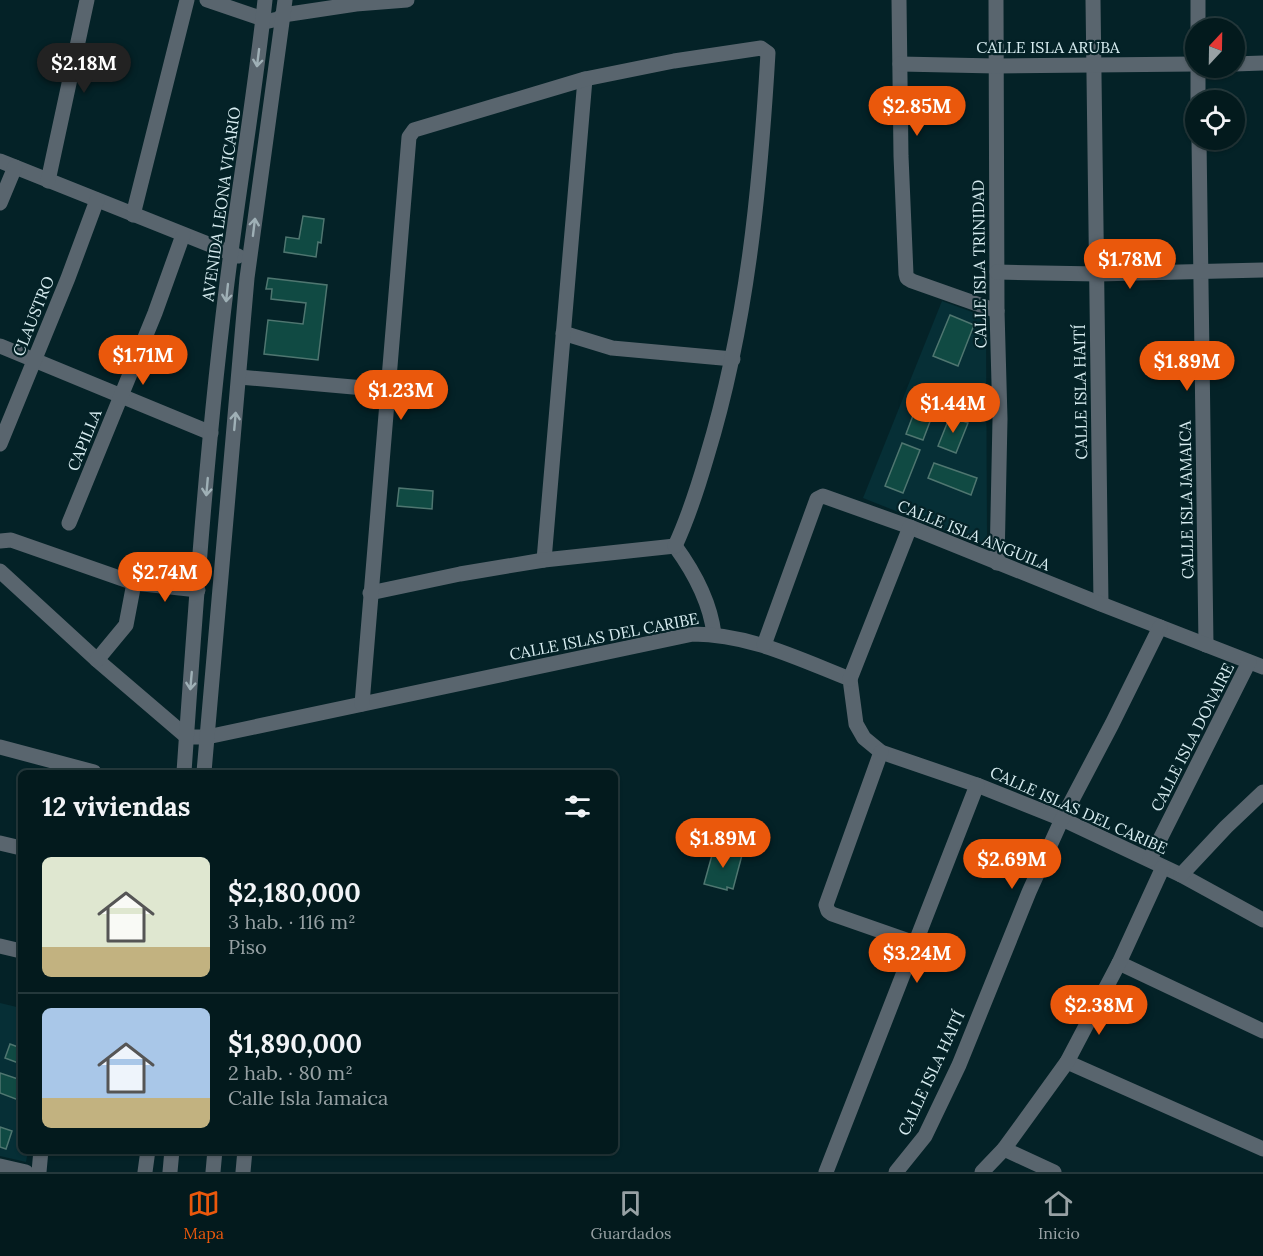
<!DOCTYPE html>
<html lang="es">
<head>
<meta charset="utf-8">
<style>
	body { margin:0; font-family:Lora,serif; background:#11272a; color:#f1f3f6; height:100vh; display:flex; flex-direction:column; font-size:22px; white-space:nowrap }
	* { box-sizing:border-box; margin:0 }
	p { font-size:20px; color:#97a1a4 }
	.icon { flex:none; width:33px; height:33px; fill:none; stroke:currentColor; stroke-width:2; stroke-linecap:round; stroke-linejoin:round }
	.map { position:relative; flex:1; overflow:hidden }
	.sheet { position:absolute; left:18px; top:770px; width:600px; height:384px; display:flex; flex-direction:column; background:#031a1d; border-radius:9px; box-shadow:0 2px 4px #0004,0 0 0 2px #24383b }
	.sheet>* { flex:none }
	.needle { width:39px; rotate:22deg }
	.tools { position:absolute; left:1185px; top:18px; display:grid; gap:12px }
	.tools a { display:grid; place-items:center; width:60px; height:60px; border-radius:50%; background:#031a1d; box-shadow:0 2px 4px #0004,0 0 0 2px #24383b; font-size:30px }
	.price { position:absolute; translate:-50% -51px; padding:0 14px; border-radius:21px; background:#ea580c; color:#fff; font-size:20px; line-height:39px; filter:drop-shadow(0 2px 3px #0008) }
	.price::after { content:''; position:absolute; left:50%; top:36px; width:18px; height:14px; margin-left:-9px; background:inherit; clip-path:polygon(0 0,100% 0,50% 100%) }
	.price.selected { background:#222; color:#fff }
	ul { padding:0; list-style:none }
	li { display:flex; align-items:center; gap:18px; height:150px; padding:0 24px }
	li+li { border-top:2px solid #24383b }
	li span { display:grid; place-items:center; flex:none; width:168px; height:120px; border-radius:9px; color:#555 }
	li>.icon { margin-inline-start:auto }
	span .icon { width:72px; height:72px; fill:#fffc; stroke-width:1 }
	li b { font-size:26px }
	h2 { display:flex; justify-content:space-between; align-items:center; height:72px; padding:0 24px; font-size:26px }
	.tabs { display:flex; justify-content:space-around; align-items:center; height:84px; border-top:2px solid #24383b; background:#031a1d; font-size:16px; color:#97a1a4 }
	.tabs a { display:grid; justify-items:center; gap:3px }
	.tabs .selected { color:#ea580c }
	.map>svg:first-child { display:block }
</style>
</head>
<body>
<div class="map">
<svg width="1263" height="1172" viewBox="0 0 1263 1172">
	<rect width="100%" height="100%" fill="#042227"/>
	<g fill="#062f36">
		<path d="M942 301 986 317 987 547 863 498Z"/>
		<path d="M0 1003 21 1008V1150L28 1151 26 1162 0 1156Z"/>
	</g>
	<g fill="#104a43" stroke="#4f7670" stroke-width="1.5">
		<path d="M303 216 324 219 321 243 318 242 316 257 284 252 286 237 299 239Z"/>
		<path d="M268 278 327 285 318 360 264 354 268 320 303 324 306 303 271 299 272 289H266Z"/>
		<path d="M950 315 974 325 958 366 933 356Z"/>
		<path d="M922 392 939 398 923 440 906 434Z"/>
		<path d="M950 416 968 423 956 453 938 446Z"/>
		<path d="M902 443 920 450 903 493 885 486Z"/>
		<path d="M934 463 977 478 971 495 928 478Z"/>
		<path d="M399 488 433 491 432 509 397 506Z"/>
		<path d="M714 848 742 855 733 889 727 887V890L704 884Z"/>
		<path d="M10 1044 21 1048V1064L5 1058Z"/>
		<path d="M0 1073 21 1080V1101L0 1093Z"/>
		<path d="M0 1127 12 1131 6 1149 0 1147Z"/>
	</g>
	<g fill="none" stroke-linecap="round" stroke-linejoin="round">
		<g stroke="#59656e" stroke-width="15">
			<path d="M207 0 269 21 278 19 283 15 356 4 407 0"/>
			<path d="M899 0 901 156 906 274 907 278 912 281 997 311"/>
			<path d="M996 0 997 311 1000 419 997 563"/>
			<path d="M1093 0 1101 604"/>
			<path d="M1198 28V0"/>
			<path d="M900 64 996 66 1196 64"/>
			<path d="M1234 64 1263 63"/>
			<path d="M1198 68V100"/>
			<path d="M1199 140 1206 645"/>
			<path d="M0 161 238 256"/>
			<path d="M48 181 87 0"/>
			<path d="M0 203 15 167"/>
			<path d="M133 215 187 0"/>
			<path d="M997 272 1097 274 1263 270"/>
			<path d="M563 333 612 348 733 359"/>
			<path d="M0 346 211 433"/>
			<path d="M239 377 387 390"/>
			<path d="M0 444 68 278 97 200"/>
			<path d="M69 523 155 313 183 235"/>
			<path d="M0 541 11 540 134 583 198 590"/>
			<path d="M675 546C694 572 710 601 714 634"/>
			<path d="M544 560 585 79"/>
			<path d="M0 571 97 660 187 737H207L693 634C749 634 799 659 850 679L856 724 864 738 881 752 977 785 1062 819 1181 875 1263 920"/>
			<path d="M370 593 460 574 544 560 675 546"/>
			<path d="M764 645 817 499 823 496 910 527 1101 604 1263 667"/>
			<path d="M97 660 126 625 134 583"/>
			<path d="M850 679 910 527"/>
			<path d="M362 704 409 137 414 130 585 79 674 61 761 48 768 53C760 189 747 325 707 456 698 487 689 516 675 546"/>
			<path d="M0 747 94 772"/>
			<path d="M881 752 826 905 828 911 832 914 915 943"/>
			<path d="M184 772C196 599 208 425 231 252 242 168 256 84 265 0"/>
			<path d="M204 772 247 278 285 0"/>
			<path d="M0 843 21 848"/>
			<path d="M1150 859 1249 662"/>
			<path d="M1181 875 1226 827 1263 792"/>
			<path d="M0 946 21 951"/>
			<path d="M1119 963 1263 1031"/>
			<path d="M1067 1062 1263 1149"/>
			<path d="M1004 1149 1054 1172"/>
			<path d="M0 1166 26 1172"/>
			<path d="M39 1172 41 1150"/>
			<path d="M145 1172 148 1150"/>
			<path d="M170 1172 172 1150"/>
			<path d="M213 1172 215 1150"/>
			<path d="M243 1172 245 1150"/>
			<path d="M826 1172 977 785"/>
			<path d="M896 1172 925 1136 959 1065 1029 892 1062 819 1112 724 1160 627"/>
			<path d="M982 1172 1004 1149 1067 1062 1119 963 1163 867"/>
		</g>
	</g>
	<defs><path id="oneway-shaft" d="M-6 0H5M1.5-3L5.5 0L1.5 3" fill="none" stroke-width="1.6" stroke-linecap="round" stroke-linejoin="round" transform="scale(1.5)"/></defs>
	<g stroke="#9fb0b6">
		<use href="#oneway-shaft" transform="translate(258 58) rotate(97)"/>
		<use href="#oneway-shaft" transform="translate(254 227) rotate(-83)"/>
		<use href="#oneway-shaft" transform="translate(227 293) rotate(96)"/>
		<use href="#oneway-shaft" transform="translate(235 421) rotate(-85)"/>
		<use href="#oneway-shaft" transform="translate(207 487) rotate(95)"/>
		<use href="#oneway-shaft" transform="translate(191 681) rotate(95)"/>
	</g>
	<g text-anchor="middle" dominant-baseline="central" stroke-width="4.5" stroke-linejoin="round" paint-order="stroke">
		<g font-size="16" fill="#d8edf1" stroke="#042227">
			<text x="1048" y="47">CALLE ISLA ARUBA</text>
			<text transform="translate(221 204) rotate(-82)">AVENIDA LEONA VICARIO</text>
			<text transform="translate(979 264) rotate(-91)">CALLE ISLA TRINIDAD</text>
			<text transform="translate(33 316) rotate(-68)">CLAUSTRO</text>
			<text transform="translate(1080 392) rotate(-91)">CALLE ISLA HAITÍ</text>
			<text transform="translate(84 440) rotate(-68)">CAPILLA</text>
			<text transform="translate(1186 500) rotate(-91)">CALLE ISLA JAMAICA</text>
			<text transform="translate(974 535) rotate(22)">CALLE ISLA ANGUILA</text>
			<text transform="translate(604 636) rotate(-11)">CALLE ISLAS DEL CARIBE</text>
			<text transform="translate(1192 737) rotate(-63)">CALLE ISLA DONAIRE</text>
			<text transform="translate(1079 810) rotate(24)">CALLE ISLAS DEL CARIBE</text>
			<text transform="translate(931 1073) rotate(-65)">CALLE ISLA HAITÍ</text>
		</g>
	</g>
</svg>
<div class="tools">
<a><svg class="needle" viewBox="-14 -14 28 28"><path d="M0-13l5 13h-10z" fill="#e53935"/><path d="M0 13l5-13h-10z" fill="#97a1a4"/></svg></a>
<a><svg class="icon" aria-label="locate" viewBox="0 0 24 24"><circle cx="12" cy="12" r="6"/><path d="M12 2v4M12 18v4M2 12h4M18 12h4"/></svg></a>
</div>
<b class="price selected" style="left:84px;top:94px">$2.18M</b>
<b class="price" style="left:917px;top:137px">$2.85M</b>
<b class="price" style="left:1130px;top:290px">$1.78M</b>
<b class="price" style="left:143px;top:386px">$1.71M</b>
<b class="price" style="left:1187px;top:392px">$1.89M</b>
<b class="price" style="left:401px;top:421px">$1.23M</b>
<b class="price" style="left:953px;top:434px">$1.44M</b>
<b class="price" style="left:165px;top:603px">$2.74M</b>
<b class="price" style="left:723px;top:869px">$1.89M</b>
<b class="price" style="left:1012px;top:890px">$2.69M</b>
<b class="price" style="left:917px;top:984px">$3.24M</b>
<b class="price" style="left:1099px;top:1036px">$2.38M</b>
<section class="sheet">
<h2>12 viviendas<svg class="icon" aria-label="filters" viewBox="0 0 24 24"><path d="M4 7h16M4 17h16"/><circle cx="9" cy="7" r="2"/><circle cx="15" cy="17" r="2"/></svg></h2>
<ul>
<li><span style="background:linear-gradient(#dfe7d0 75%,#c2b280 0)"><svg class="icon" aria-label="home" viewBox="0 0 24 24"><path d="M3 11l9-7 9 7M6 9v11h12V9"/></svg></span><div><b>$2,180,000</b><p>3 hab. · 116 m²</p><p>Piso</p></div></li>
<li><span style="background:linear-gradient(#a9c7e8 75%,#c2b280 0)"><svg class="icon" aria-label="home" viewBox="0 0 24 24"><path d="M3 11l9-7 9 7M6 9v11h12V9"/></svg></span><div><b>$1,890,000</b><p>2 hab. · 80 m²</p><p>Calle Isla Jamaica</p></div></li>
</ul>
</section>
</div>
<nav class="tabs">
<a class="selected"><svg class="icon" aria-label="map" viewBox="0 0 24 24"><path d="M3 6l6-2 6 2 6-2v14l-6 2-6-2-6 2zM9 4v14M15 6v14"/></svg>Mapa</a>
<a><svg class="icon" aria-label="saved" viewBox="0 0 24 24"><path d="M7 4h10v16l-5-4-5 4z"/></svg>Guardados</a>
<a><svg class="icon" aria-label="home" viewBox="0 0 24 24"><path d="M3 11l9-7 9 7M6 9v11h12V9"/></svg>Inicio</a>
</nav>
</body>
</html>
